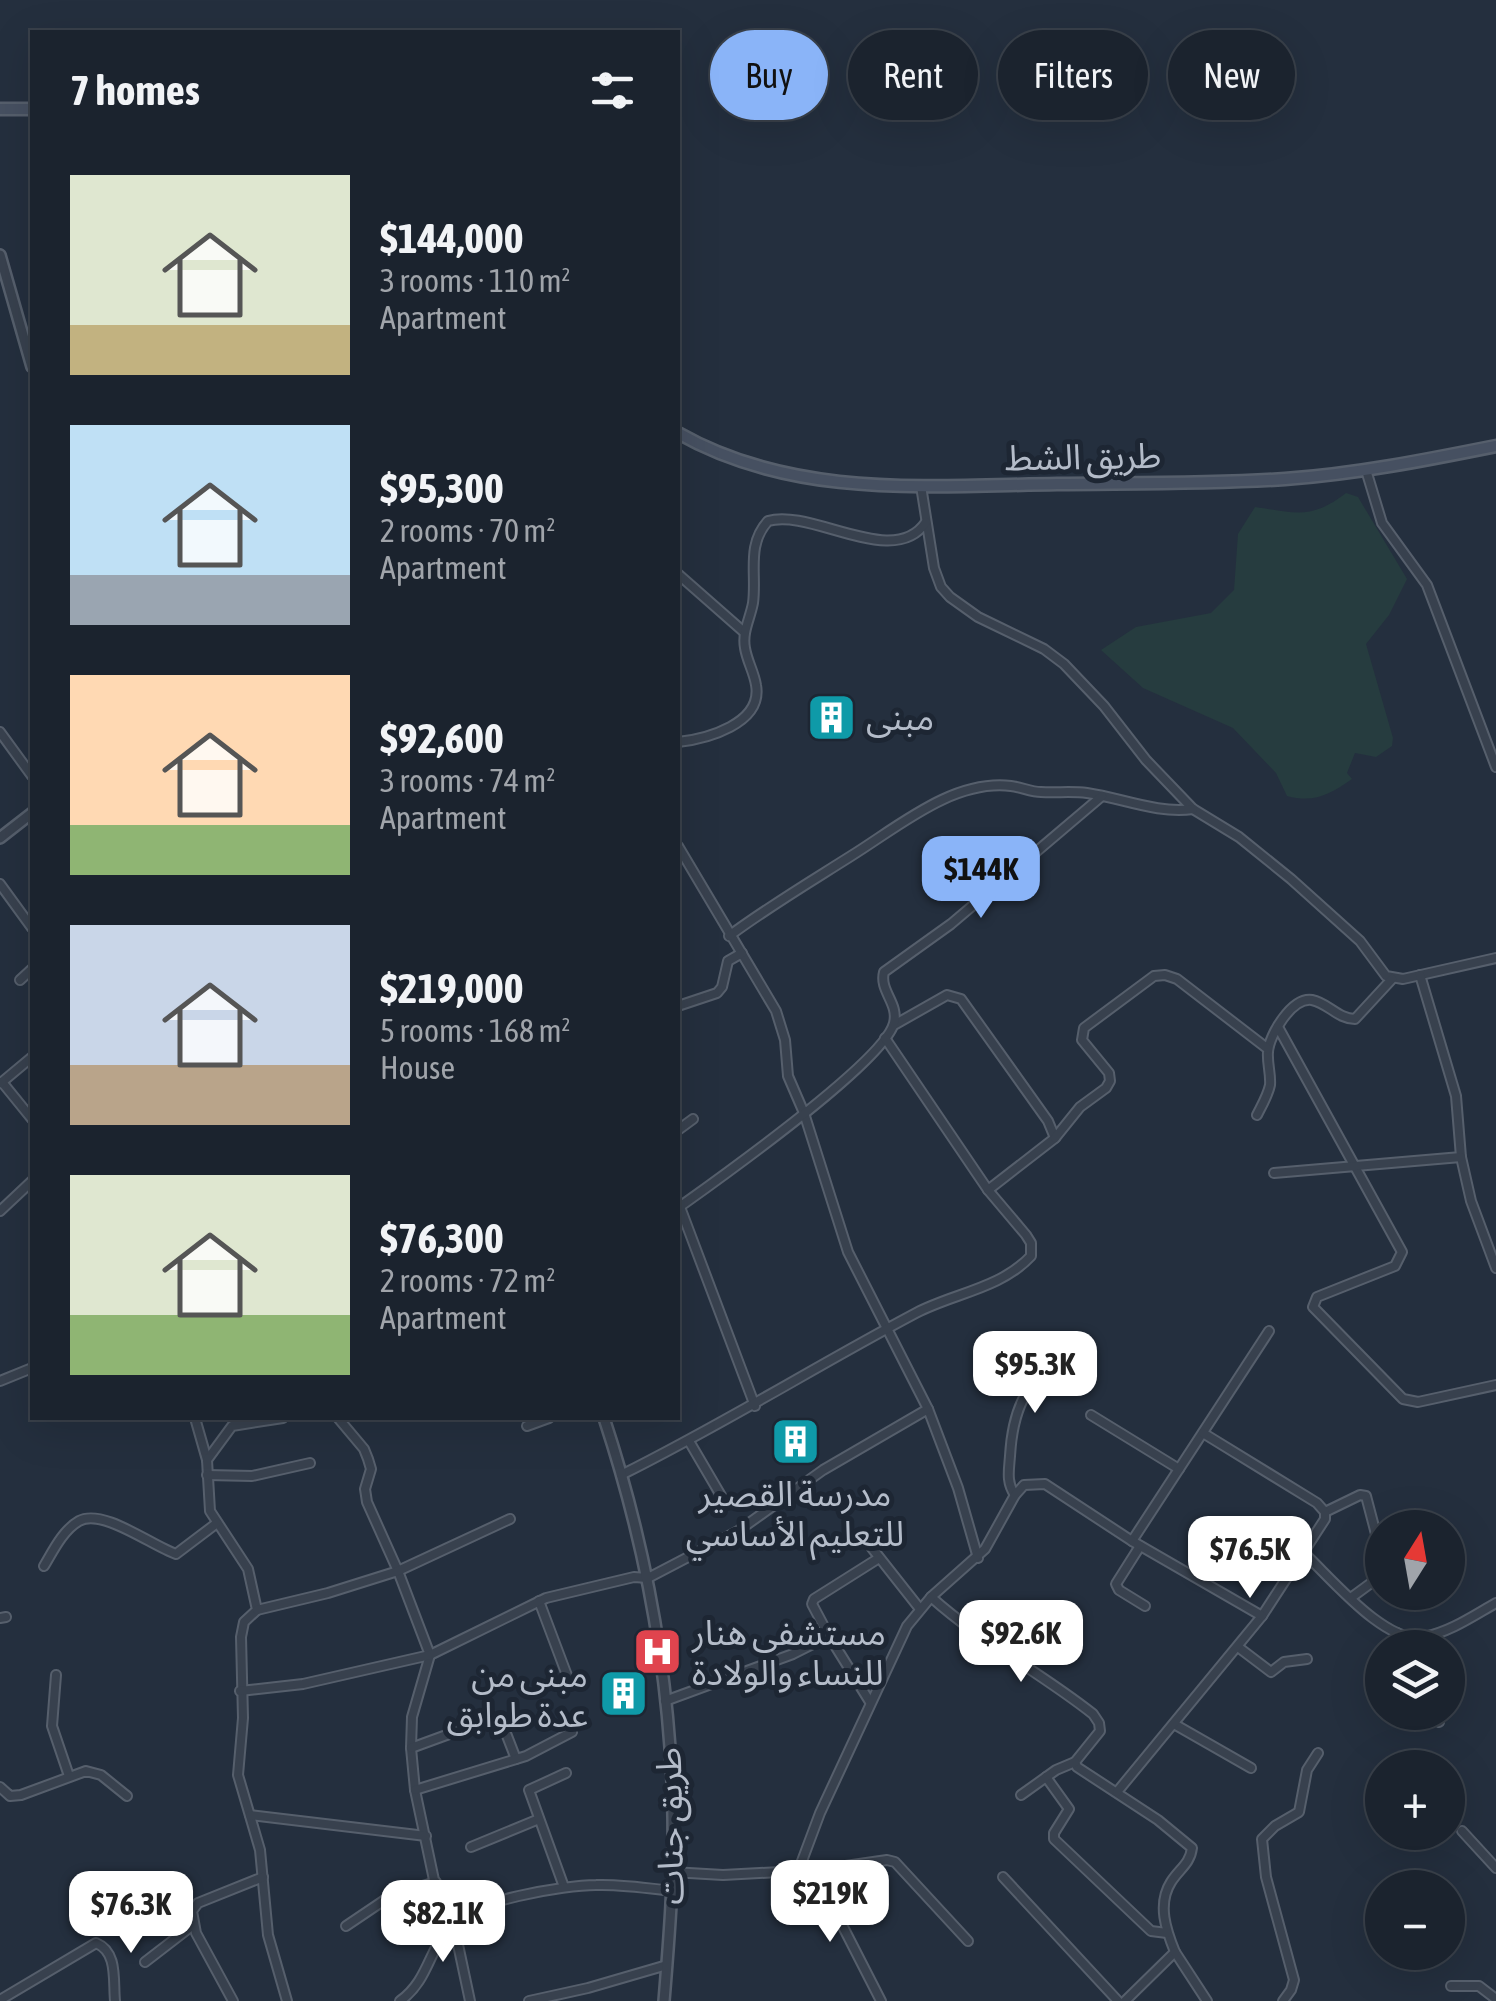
<!DOCTYPE html>
<html lang="en">
<head>
<meta charset="utf-8">
<style>
	body { margin:0; font-family:"Asap Condensed","Noto Sans Arabic",sans-serif; background:#242b36; color:#f1f3f6; height:100vh; display:flex; flex-direction:column; font-size:38px; white-space:nowrap }
	* { box-sizing:border-box; margin:0 }
	p { font-size:32px; color:#a0a4aa }
	.icon { flex:none; width:55px; height:55px; fill:none; stroke:currentColor; stroke-width:2; stroke-linecap:round; stroke-linejoin:round }
	.map { position:relative; flex:1; overflow:hidden }
	.side { position:absolute; left:30px; top:30px; width:650px; height:1390px; display:flex; flex-direction:column; background:#1b232e; border-radius:0px; box-shadow:0 10px 40px #0002,0 0 0 2px #39404a }
	.side>* { flex:none }
	.hud { position:absolute; left:710px; top:30px; width:635px; height:90px; display:flex; gap:20px }
	.needle { width:65px; rotate:11deg }
	.tools { position:absolute; left:1365px; top:1510px; display:grid; gap:20px }
	.tools a { display:grid; place-items:center; width:100px; height:100px; border-radius:50%; background:#1b232e; box-shadow:0 10px 40px #0002,0 0 0 2px #39404a; font-size:50px }
	.price { position:absolute; translate:-50% -85px; padding:0 22px; border-radius:20px; background:#fff; color:#222; font-size:32px; line-height:65px; filter:drop-shadow(0 2px 5px #0008) }
	.price::after { content:''; position:absolute; left:50%; top:60px; width:30px; height:22px; margin-left:-15px; background:inherit; clip-path:polygon(0 0,100% 0,50% 100%) }
	.price.on { background:#8ab4f8; color:#111 }
	ul { padding:0; list-style:none }
	li { display:flex; align-items:center; gap:30px; height:250px; padding:0 40px }
	li span { display:grid; place-items:center; flex:none; width:280px; height:200px; border-radius:0px; color:#555 }
	li>.icon { margin-inline-start:auto }
	span .icon { width:120px; height:120px; fill:#fffc; stroke-width:1 }
	li b { font-size:42px }
	h2 { display:flex; justify-content:space-between; align-items:center; height:120px; padding:0 40px; font-size:42px }
	.pill { padding:0 35px; border-radius:45px; background:#1b232e; box-shadow:0 10px 40px #0002,0 0 0 2px #39404a; font-size:35px; line-height:90px }
	.pill.on { background:#8ab4f8; color:#111 }
	.map>svg:first-child { display:block }
</style>
</head>
<body>
<div class="map">
<svg width="1496" height="2001" viewBox="0 0 1496 2001">
	<rect width="100%" height="100%" fill="#242f3e"/>
	<path fill="#263c3f" d="M1346 493 1358 497 1407 579 1389 615 1366 644 1393 738 1392 746 1376 757 1355 753 1347 773 1352 779C1329 795 1314 803 1287 796L1276 773 1233 728 1143 688 1101 650 1136 627 1211 613 1234 590 1238 534 1255 507C1296 513 1311 520 1346 493Z"/>
	<g fill="none" stroke-linecap="round" stroke-linejoin="round">
		<defs>
			<g id="minor">
				<path d="M1366 470 1382 523 1427 585 1496 767"/>
				<path d="M921 486 934 568 941 587 950 597 978 617 1044 649 1064 664 1104 706 1146 760 1193 809 1239 837 1291 879 1360 941 1386 976 1403 979 1496 958"/>
				<path d="M678 574 744 632"/>
				<path d="M0 732 32 776"/>
				<path d="M678 742C706 739 763 724 756 685 754 672 747 661 745 648 742 632 750 619 753 603 757 574 746 545 768 521 812 508 894 570 926 522"/>
				<path d="M678 846 776 1011 785 1040 788 1076 804 1113 848 1252 928 1409 958 1488 978 1558"/>
				<path d="M0 884 32 928"/>
				<path d="M729 936C768 907 810 882 851 856 898 827 953 779 1011 786 1021 787 1031 792 1041 792 1056 793 1072 791 1087 793 1122 798 1157 814 1193 809"/>
				<path d="M1420 975 1456 1096 1461 1157 1471 1201 1496 1268"/>
				<path d="M20 980 32 969"/>
				<path d="M678 1006 717 993 722 987 728 961 742 953"/>
				<path d="M894 1025 947 995 961 999 1048 1121 1055 1138 988 1190"/>
				<path d="M1278 1027 1402 1252 1395 1266 1317 1297 1313 1307 1403 1399 1418 1402 1496 1385"/>
				<path d="M2 1082 32 1119"/>
				<path d="M1 1083 32 1057"/>
				<path d="M1257 1115C1262 1105 1268 1095 1270 1085 1271 1074 1267 1063 1268 1052 1269 1035 1292 997 1312 1000 1328 1003 1338 1019 1355 1019L1392 979"/>
				<path d="M678 1130 693 1119"/>
				<path d="M1055 1138 1080 1107 1106 1088 1110 1081 1109 1073 1082 1040 1084 1028 1154 976 1165 975 1177 979 1268 1049"/>
				<path d="M1274 1173 1461 1157"/>
				<path d="M680 1207 755 1406"/>
				<path d="M678 1208C717 1180 884 1062 894 1023 899 1003 879 991 884 972L951 924 1102 796"/>
				<path d="M0 1211 32 1181"/>
				<path d="M0 1381 32 1368"/>
				<path d="M1091 1415 1179 1469"/>
				<path d="M195 1418 207 1460"/>
				<path d="M283 1418 232 1426 207 1460 210 1511 248 1569 257 1610 244 1622 241 1637 243 1718 238 1775 260 1850 268 1935 287 2001"/>
				<path d="M338 1418 364 1449 368 1459 371 1469 365 1489 367 1502 398 1571 430 1655 412 1717 411 1748 415 1790 445 1932"/>
				<path d="M527 1426 549 1418"/>
				<path d="M689 1441 723 1499"/>
				<path d="M207 1475 252 1476 310 1463"/>
				<path d="M621 1475C722 1425 816 1366 916 1313 954 1293 1000 1289 1031 1256V1243L1026 1235 988 1190 885 1038"/>
				<path d="M1015 1495C1006 1482 1009 1470 1010 1456 1013 1403 1028 1388 1060 1348"/>
				<path d="M1325 1512 1360 1495 1366 1496 1382 1557"/>
				<path d="M1132 1541 1269 1331"/>
				<path d="M868 1543 920 1609"/>
				<path d="M1140 1546 1116 1584 1119 1590 1145 1606"/>
				<path d="M1305 1554C1331 1578 1387 1646 1424 1637 1450 1632 1473 1616 1496 1603"/>
				<path d="M44 1566C53 1551 63 1530 79 1521 103 1508 152 1546 176 1554L217 1523"/>
				<path d="M931 1597C981 1642 1040 1672 1093 1714L1099 1723 1100 1731 1075 1762 1077 1767 1158 1820 1192 1848C1190 1864 1179 1869 1171 1882 1157 1904 1166 1930 1175 1952L1125 2001"/>
				<path d="M1352 1597 1382 1575"/>
				<path d="M539 1601 568 1678"/>
				<path d="M257 1610 328 1593 398 1571 510 1519"/>
				<path d="M0 1618 6 1617"/>
				<path d="M1397 1633 1403 1648"/>
				<path d="M829 1636 812 1604 814 1599 879 1558"/>
				<path d="M1238 1647 1271 1672 1284 1662 1307 1659"/>
				<path d="M56 1675 52 1726 69 1776"/>
				<path d="M240 1691 303 1684 430 1655 546 1598 634 1577 648 1578 738 1531 823 1470 928 1409"/>
				<path d="M665 1701 793 1654 829 1636 870 1702"/>
				<path d="M1434 1712 1439 1722"/>
				<path d="M1174 1724 1251 1768"/>
				<path d="M411 1748 493 1718 502 1723 516 1759"/>
				<path d="M1046 1777 1069 1809 1054 1833V1839L1151 1931 1167 1933"/>
				<path d="M0 1787 10 1796 21 1795 86 1771 101 1775 127 1796"/>
				<path d="M415 1790 526 1756 572 1732"/>
				<path d="M1117 1792 1262 1616 1325 1519V1512L1317 1503 1203 1433"/>
				<path d="M1021 1795 1056 1770 1075 1762"/>
				<path d="M250 1815 426 1836"/>
				<path d="M1462 1831 1496 1868"/>
				<path d="M471 1847 539 1819"/>
				<path d="M799 1869 820 1813 907 1626 931 1597 985 1549 1015 1495 1024 1485 1045 1484 1132 1541 1262 1616"/>
				<path d="M818 1870 838 1917 881 2001"/>
				<path d="M672 1872 723 1875 818 1870 887 1860 895 1862 968 1941"/>
				<path d="M1003 1877 1118 2001"/>
				<path d="M564 1887 529 1790 566 1773"/>
				<path d="M453 1921 470 2001"/>
				<path d="M346 1926 392 1895 436 1882"/>
				<path d="M1175 1952 1207 2001"/>
				<path d="M145 1962 193 1925"/>
				<path d="M1451 1986H1479L1496 1999"/>
				<path d="M0 2000 96 1943C118 1952 113 1980 115 2001"/>
				<path d="M233 2001 196 1933 192 1911 198 1903 263 1877"/>
				<path d="M400 2001C428 1981 429 1950 450 1925 469 1901 565 1885 596 1885 621 1884 647 1888 672 1891"/>
				<path d="M529 2001 588 1988 667 1965"/>
				<path d="M1283 2001 1291 1990 1294 1980 1266 1877 1262 1839 1275 1826 1299 1812 1307 1770 1318 1753"/>
			</g>
			<g id="tertiary">
				<path d="M0 255 32 367"/>
				<path d="M0 838 32 813"/>
				<path d="M604 1418C646 1546 671 1682 673 1817 674 1878 669 1940 664 2001"/>
			</g>
			<g id="secondary">
				<path d="M0 109H32"/>
				<path d="M678 433C794 499 928 486 1057 484 1133 483 1210 484 1285 479 1356 474 1426 460 1496 446"/>
			</g>
		</defs>
		<use href="#minor" stroke="#565f6c" stroke-width="12"/>
		<use href="#tertiary" stroke="#565f6c" stroke-width="14"/>
		<use href="#secondary" stroke="#565f6c" stroke-width="15"/>
		<use href="#minor" stroke="#38414e" stroke-width="8"/>
		<use href="#tertiary" stroke="#38414e" stroke-width="9"/>
		<use href="#secondary" stroke="#465061" stroke-width="10"/>
	</g>
	<defs>
		<symbol id="building-square" viewBox="-11 -11 22 22"><rect x="-9" y="-9" width="18" height="18" rx="4" fill="#0f9aa8" stroke="#1d2633"/><path d="M-4-6H4V6H1V3H-1V6H-4ZM-2.5-4.3h1.7v1.8h-1.7ZM.8-4.3h1.7v1.8H.8ZM-2.5-1h1.7V.8h-1.7ZM.8-1h1.7V.8H.8Z" fill="#fff"/></symbol>
		<symbol id="hospital-square" viewBox="-11 -11 22 22"><rect x="-9" y="-9" width="18" height="18" rx="4" fill="#e0444e" stroke="#1d2633"/><path d="M-5-5h3v3.5h4V-5h3V5h-3V1.5h-4V5h-3Z" fill="#fff"/></symbol>
	</defs>
	<g fill-rule="evenodd">
		<use href="#building-square" x="804" y="690" width="55" height="55"/>
		<use href="#building-square" x="768" y="1414" width="55" height="55"/>
		<use href="#hospital-square" x="630" y="1624" width="55" height="55"/>
		<use href="#building-square" x="596" y="1666" width="55" height="55"/>
	</g>
	<g text-anchor="middle" dominant-baseline="central" stroke-width="10" stroke-linejoin="round" paint-order="stroke">
		<g font-size="35" fill="#b4bcc9" stroke="#1d2633">
			<text transform="translate(1083 456) rotate(-1)">طريق الشط</text>
			<text transform="translate(669 1826) rotate(-91)">طريق جنات</text>
		</g>
		<g font-size="35" fill="#b4bcc9" stroke="#1d2633" text-anchor="start">
			<text x="866" y="717">مبنى</text>
			<text x="795" y="1493" text-anchor="middle">مدرسة القصير<tspan x="795" dy="40">للتعليم الأساسي</tspan></text>
			<text x="692" y="1632">مستشفى هنار<tspan x="692" dy="40">للنساء والولادة</tspan></text>
			<text x="588" y="1674" text-anchor="end">مبنى من<tspan x="588" dy="40">عدة طوابق</tspan></text>
		</g>
	</g>
</svg>
<div class="tools">
<a><svg class="needle" viewBox="-14 -14 28 28"><path d="M0-13l5 13h-10z" fill="#e53935"/><path d="M0 13l5-13h-10z" fill="#a0a4aa"/></svg></a>
<a><svg class="icon" aria-label="layers" viewBox="0 0 24 24"><path d="M12 4l9 5-9 5-9-5zM3 14l9 5 9-5"/></svg></a>
<a>+</a>
<a>−</a>
</div>
<b class="price on" style="left:981px;top:921px">$144K</b>
<b class="price" style="left:1035px;top:1416px">$95.3K</b>
<b class="price" style="left:1250px;top:1601px">$76.5K</b>
<b class="price" style="left:1021px;top:1685px">$92.6K</b>
<b class="price" style="left:830px;top:1945px">$219K</b>
<b class="price" style="left:131px;top:1956px">$76.3K</b>
<b class="price" style="left:443px;top:1965px">$82.1K</b>
<div class="hud">
<a class="pill on">Buy</a>
<a class="pill">Rent</a>
<a class="pill">Filters</a>
<a class="pill">New</a>
</div>
<section class="side">
<h2>7 homes<svg class="icon" aria-label="filters" viewBox="0 0 24 24"><path d="M4 7h16M4 17h16"/><circle cx="9" cy="7" r="2"/><circle cx="15" cy="17" r="2"/></svg></h2>
<ul>
<li><span style="background:linear-gradient(#dfe7d0 75%,#c2b280 0)"><svg class="icon" aria-label="home" viewBox="0 0 24 24"><path d="M3 11l9-7 9 7M6 9v11h12V9"/></svg></span><div><b>$144,000</b><p>3 rooms · 110 m²</p><p>Apartment</p></div></li>
<li><span style="background:linear-gradient(#bfe0f5 75%,#9aa5b1 0)"><svg class="icon" aria-label="home" viewBox="0 0 24 24"><path d="M3 11l9-7 9 7M6 9v11h12V9"/></svg></span><div><b>$95,300</b><p>2 rooms · 70 m²</p><p>Apartment</p></div></li>
<li><span style="background:linear-gradient(#ffd9b3 75%,#8fb573 0)"><svg class="icon" aria-label="home" viewBox="0 0 24 24"><path d="M3 11l9-7 9 7M6 9v11h12V9"/></svg></span><div><b>$92,600</b><p>3 rooms · 74 m²</p><p>Apartment</p></div></li>
<li><span style="background:linear-gradient(#c9d6e8 70%,#b9a48a 0)"><svg class="icon" aria-label="home" viewBox="0 0 24 24"><path d="M3 11l9-7 9 7M6 9v11h12V9"/></svg></span><div><b>$219,000</b><p>5 rooms · 168 m²</p><p>House</p></div></li>
<li><span style="background:linear-gradient(#dfe7d0 70%,#8fb573 0)"><svg class="icon" aria-label="home" viewBox="0 0 24 24"><path d="M3 11l9-7 9 7M6 9v11h12V9"/></svg></span><div><b>$76,300</b><p>2 rooms · 72 m²</p><p>Apartment</p></div></li>
</ul>
</section>
</div>
</body>
</html>
